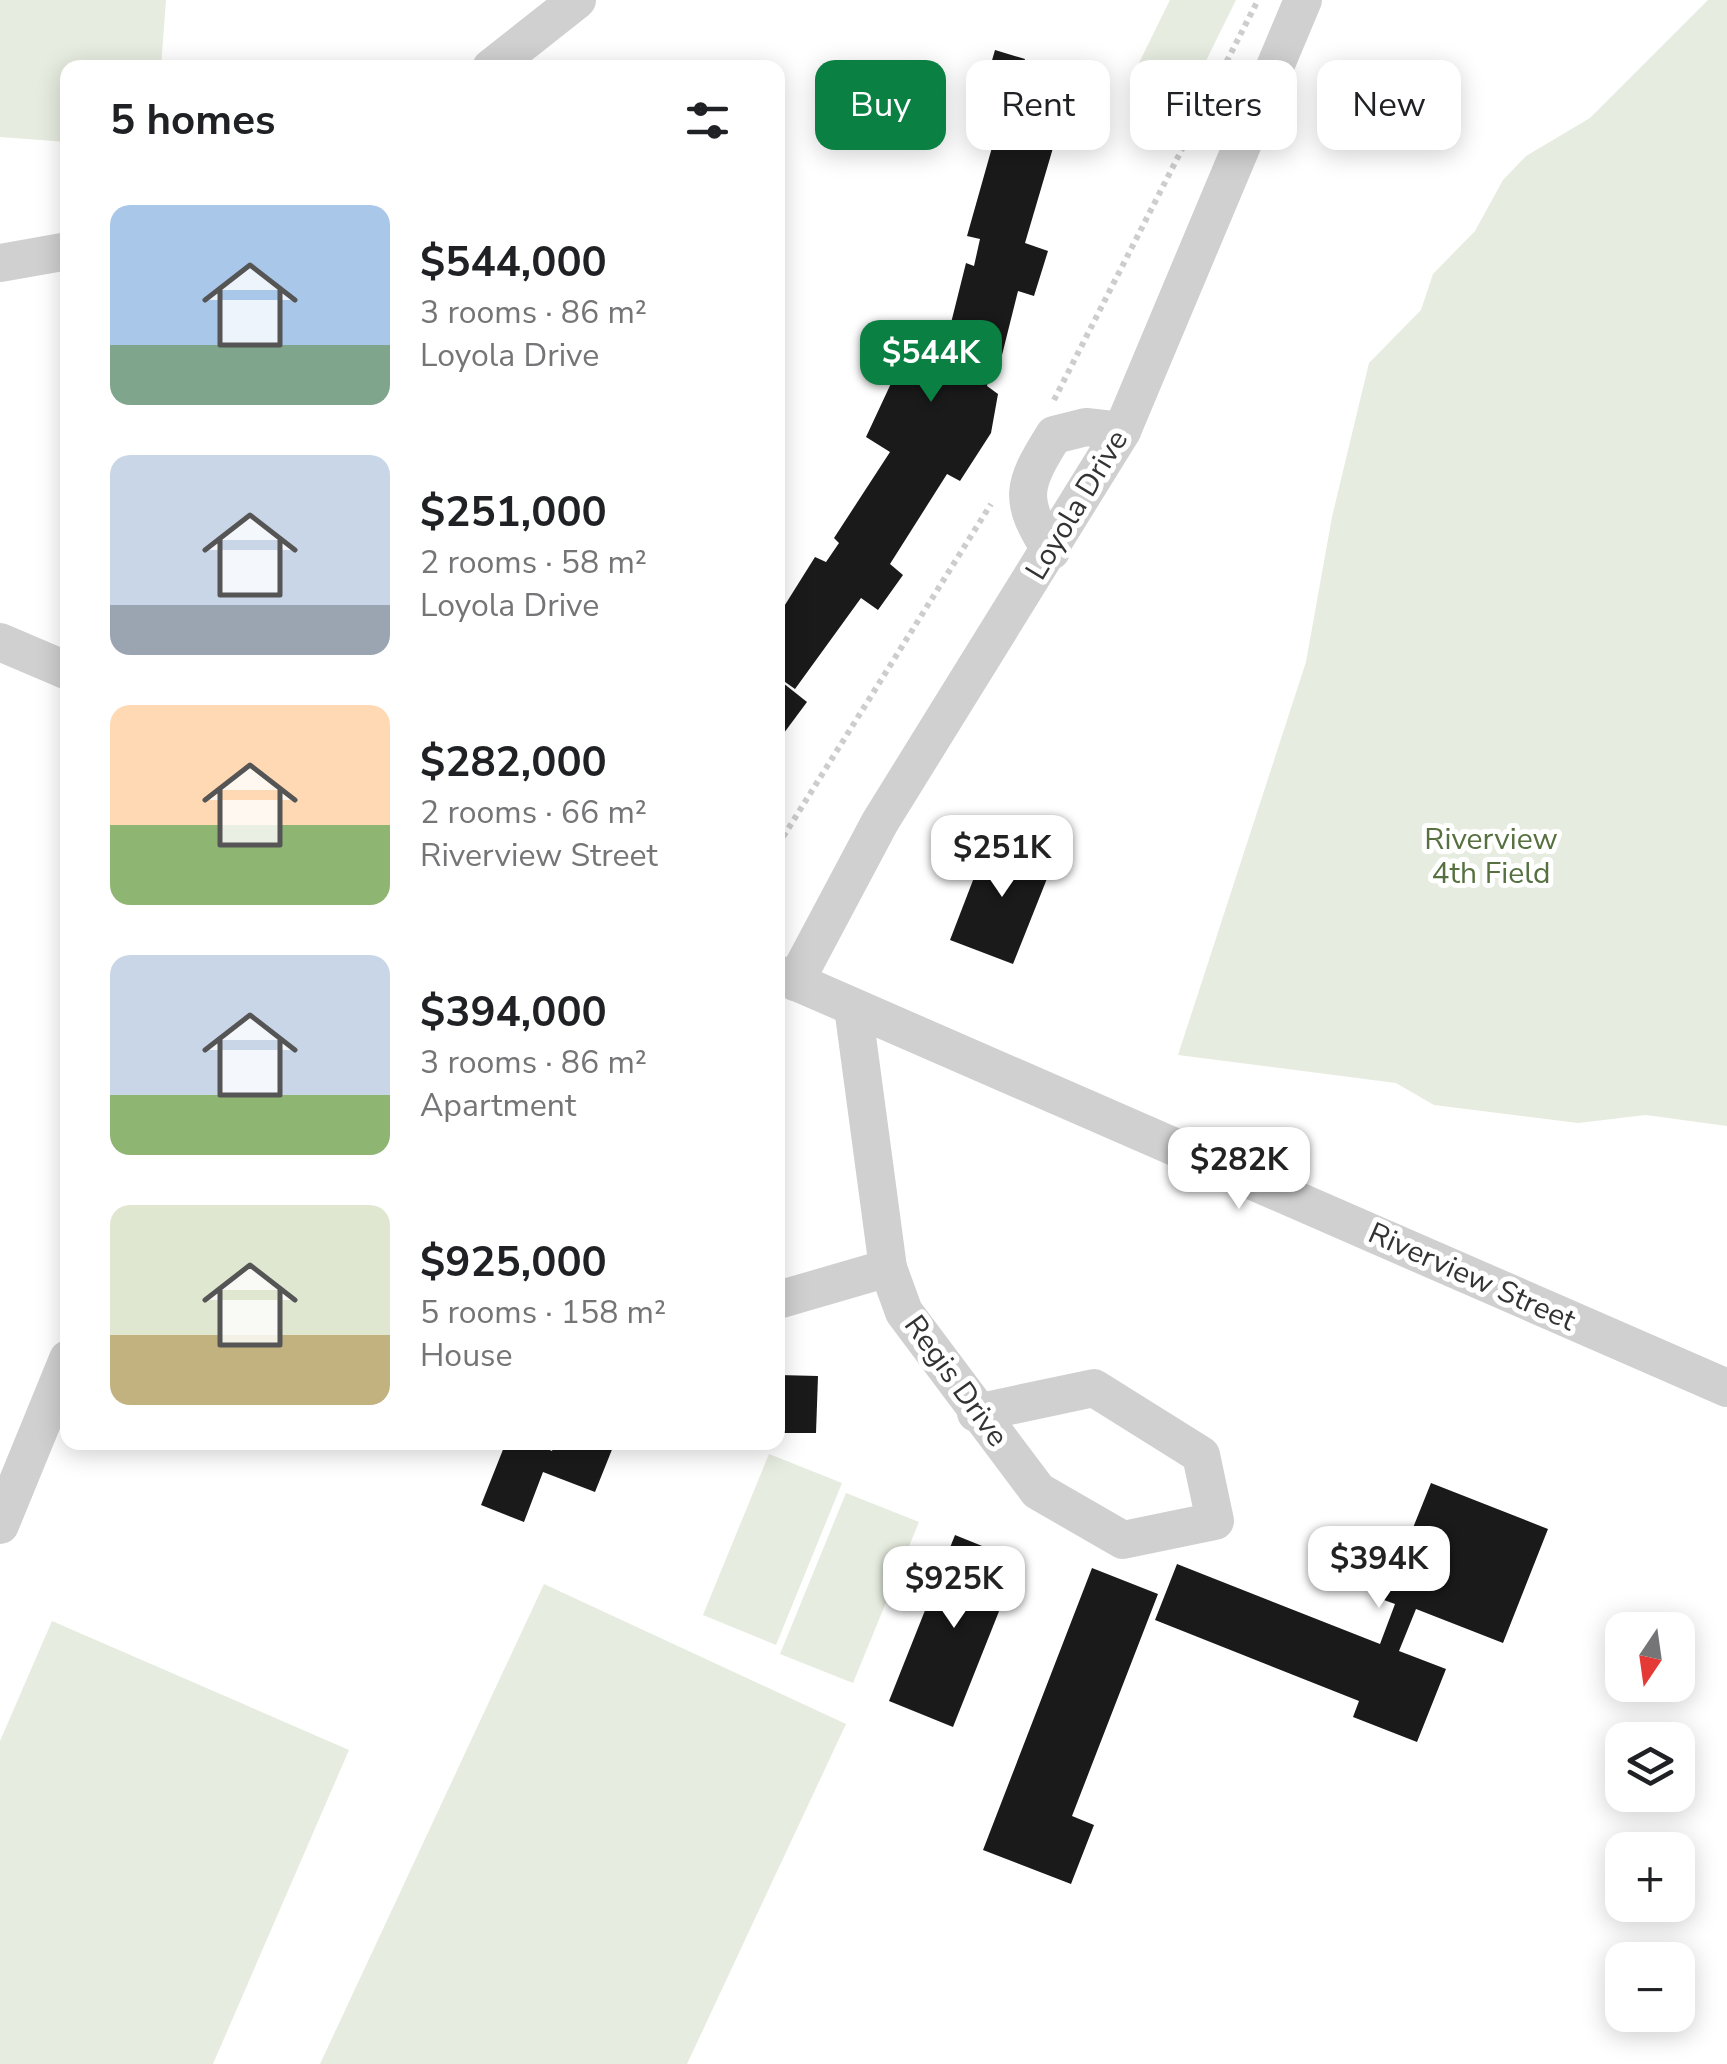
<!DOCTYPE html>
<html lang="en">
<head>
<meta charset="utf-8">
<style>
	body { margin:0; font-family:"Nunito Sans",sans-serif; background:#f2f2f2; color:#202124; height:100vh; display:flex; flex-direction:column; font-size:38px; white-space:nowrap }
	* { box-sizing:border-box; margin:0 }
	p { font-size:32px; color:#757577 }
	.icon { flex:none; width:55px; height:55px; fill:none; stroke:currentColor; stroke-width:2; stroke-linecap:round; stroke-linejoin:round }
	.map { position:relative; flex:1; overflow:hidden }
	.details { position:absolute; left:60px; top:60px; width:725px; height:1390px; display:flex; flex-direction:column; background:#fff; border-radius:20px; box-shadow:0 5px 25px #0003 }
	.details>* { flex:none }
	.hud { position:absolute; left:815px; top:60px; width:760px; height:90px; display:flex; gap:20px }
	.needle { width:65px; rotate:193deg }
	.controls { position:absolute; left:1605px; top:1612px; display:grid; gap:20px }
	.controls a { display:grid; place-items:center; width:90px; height:90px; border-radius:20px; background:#fff; box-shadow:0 5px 25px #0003; font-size:50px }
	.price { position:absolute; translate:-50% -85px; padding:0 22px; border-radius:20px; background:#fff; color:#222; font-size:32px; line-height:65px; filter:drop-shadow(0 2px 5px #0008) }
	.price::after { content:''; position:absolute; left:50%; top:60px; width:30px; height:22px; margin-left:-15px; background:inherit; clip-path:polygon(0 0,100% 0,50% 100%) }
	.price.on { background:#0b8043; color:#fff }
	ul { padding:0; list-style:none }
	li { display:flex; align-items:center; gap:30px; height:250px; padding:0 50px }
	li span { display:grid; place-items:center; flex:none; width:280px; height:200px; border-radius:20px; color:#555 }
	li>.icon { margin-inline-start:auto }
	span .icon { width:120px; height:120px; fill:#fffc; stroke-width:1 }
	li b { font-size:42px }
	h2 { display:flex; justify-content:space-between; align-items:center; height:120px; padding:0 50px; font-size:42px }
	.chip { padding:0 35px; border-radius:20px; background:#fff; box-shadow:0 5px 25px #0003; font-size:35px; line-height:90px }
	.chip.on { background:#0b8043; color:#fff }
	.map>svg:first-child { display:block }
</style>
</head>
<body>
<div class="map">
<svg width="1727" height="2064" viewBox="0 0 1727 2064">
	<rect width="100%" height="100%" fill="#fff"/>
	<g fill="#e6ecdf">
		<path d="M0 0H166L161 67 68 68 67 142 0 137Z"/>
		<path d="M1170 0H1236L1188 97 1135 71Z"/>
		<path d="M1708 0H1727V1126L1646 1115 1578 1123 1434 1105 1396 1083 1178 1055 1306 662 1332 517 1369 363 1421 310 1433 274 1475 231 1503 180 1526 156 1590 118Z"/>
		<path d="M769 1454 842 1483 776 1645 703 1615Z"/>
		<path d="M846 1493 919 1522 853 1683 780 1654Z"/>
		<path d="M544 1584 846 1724 687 2064H320Z"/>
		<path d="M52 1621 349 1750 213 2064H0V1741Z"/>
	</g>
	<g fill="#1a1a1a">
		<path d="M995 50 1025 59 1022 70 1073 85 1062 125 980 102Z"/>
		<path d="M1002 112 1058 131 1025 243 1048 251 1034 296 1018 291 998 371 991 370 987 386 998 394 991 433 960 481 947 474 890 564 903 575 878 610 861 598 795 689 778 677V616L815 557 826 562 839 543 834 538 890 452 866 437 908 347 943 355 966 263 974 266 980 239 967 236Z"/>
		<path d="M778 679 807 702 778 741Z"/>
		<path d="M990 836 1054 861 1013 964 950 940Z"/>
		<path d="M778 1375 818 1376 816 1433H778Z"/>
		<path d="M506 1442H531L552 1451 555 1442H615L595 1492 543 1472 524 1522 481 1505Z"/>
		<path d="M1431 1483 1548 1529 1503 1643 1416 1609 1399 1651 1446 1669 1417 1742 1353 1717 1359 1701 1155 1620 1177 1564 1380 1644 1395 1604 1384 1600Z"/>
		<path d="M955 1535 1019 1561 953 1727 889 1701Z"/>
		<path d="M1092 1568 1158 1594 1072 1816 1094 1825 1071 1884 983 1850Z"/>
	</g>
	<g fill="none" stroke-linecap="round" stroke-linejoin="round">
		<g stroke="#cdcdcd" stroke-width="6" stroke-dasharray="5 5" stroke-linecap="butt">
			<path d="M1054 400 1258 0"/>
			<path d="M778 845 991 504"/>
		</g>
		<g stroke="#d0d0d0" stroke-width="38">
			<path d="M491 68 577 0"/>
			<path d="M0 263 68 251"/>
			<path d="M1051 551C1018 499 1022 486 1054 435L1086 427 1122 431"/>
			<path d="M0 642 68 671"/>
			<path d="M778 974 1727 1388"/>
			<path d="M795 982 880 822 1122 431 1303 0"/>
			<path d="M853 1007 888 1268 904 1312 1038 1491 1123 1540 1215 1521 1201 1455 1094 1388 976 1413"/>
			<path d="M778 1300 888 1268"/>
			<path d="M0 1525 68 1359"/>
		</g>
	</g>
	<g text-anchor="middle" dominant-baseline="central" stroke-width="10" stroke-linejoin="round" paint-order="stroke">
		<g font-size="30" fill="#333" stroke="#fff">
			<text transform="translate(1077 505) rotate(-59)">Loyola Drive</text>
			<text transform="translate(1472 1277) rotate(24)">Riverview Street</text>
			<text transform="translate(956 1381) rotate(54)">Regis Drive</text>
		</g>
		<g font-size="30" fill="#56703f" stroke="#fff">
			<text x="1491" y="839">Riverview<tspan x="1491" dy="34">4th Field</tspan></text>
		</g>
	</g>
</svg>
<div class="controls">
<a><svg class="needle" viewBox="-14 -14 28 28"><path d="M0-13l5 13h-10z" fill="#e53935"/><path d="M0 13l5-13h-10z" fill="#757577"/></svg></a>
<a><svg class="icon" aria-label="layers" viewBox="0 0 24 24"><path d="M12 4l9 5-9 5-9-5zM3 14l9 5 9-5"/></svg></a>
<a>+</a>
<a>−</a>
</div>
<b class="price on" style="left:931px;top:405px">$544K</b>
<b class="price" style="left:1002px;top:900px">$251K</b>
<b class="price" style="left:1239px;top:1212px">$282K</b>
<b class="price" style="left:1379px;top:1611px">$394K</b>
<b class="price" style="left:954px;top:1631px">$925K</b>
<div class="hud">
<a class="chip on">Buy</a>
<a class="chip">Rent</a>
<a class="chip">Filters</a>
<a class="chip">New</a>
</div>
<section class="details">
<h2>5 homes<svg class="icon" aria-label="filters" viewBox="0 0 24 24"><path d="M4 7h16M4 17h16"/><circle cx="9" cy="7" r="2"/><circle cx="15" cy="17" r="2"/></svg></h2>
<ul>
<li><span style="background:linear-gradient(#a9c7e8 70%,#7fa58c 0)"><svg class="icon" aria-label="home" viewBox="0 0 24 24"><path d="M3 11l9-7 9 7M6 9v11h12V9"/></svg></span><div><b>$544,000</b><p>3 rooms · 86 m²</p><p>Loyola Drive</p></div></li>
<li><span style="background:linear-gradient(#c9d6e8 75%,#9aa5b1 0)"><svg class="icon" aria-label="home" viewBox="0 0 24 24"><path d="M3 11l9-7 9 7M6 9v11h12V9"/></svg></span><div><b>$251,000</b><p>2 rooms · 58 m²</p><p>Loyola Drive</p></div></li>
<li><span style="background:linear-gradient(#ffd9b3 60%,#8fb573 0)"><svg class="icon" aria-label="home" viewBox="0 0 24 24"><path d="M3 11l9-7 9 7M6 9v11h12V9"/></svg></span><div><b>$282,000</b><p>2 rooms · 66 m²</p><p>Riverview Street</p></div></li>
<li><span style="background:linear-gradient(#c9d6e8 70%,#8fb573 0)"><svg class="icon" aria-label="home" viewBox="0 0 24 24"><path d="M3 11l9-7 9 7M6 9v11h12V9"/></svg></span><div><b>$394,000</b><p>3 rooms · 86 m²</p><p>Apartment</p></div></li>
<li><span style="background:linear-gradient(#dfe7d0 65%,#c2b280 0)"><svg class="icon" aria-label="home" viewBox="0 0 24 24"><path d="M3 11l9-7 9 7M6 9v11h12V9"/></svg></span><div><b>$925,000</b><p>5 rooms · 158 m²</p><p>House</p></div></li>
</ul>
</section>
</div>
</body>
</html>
